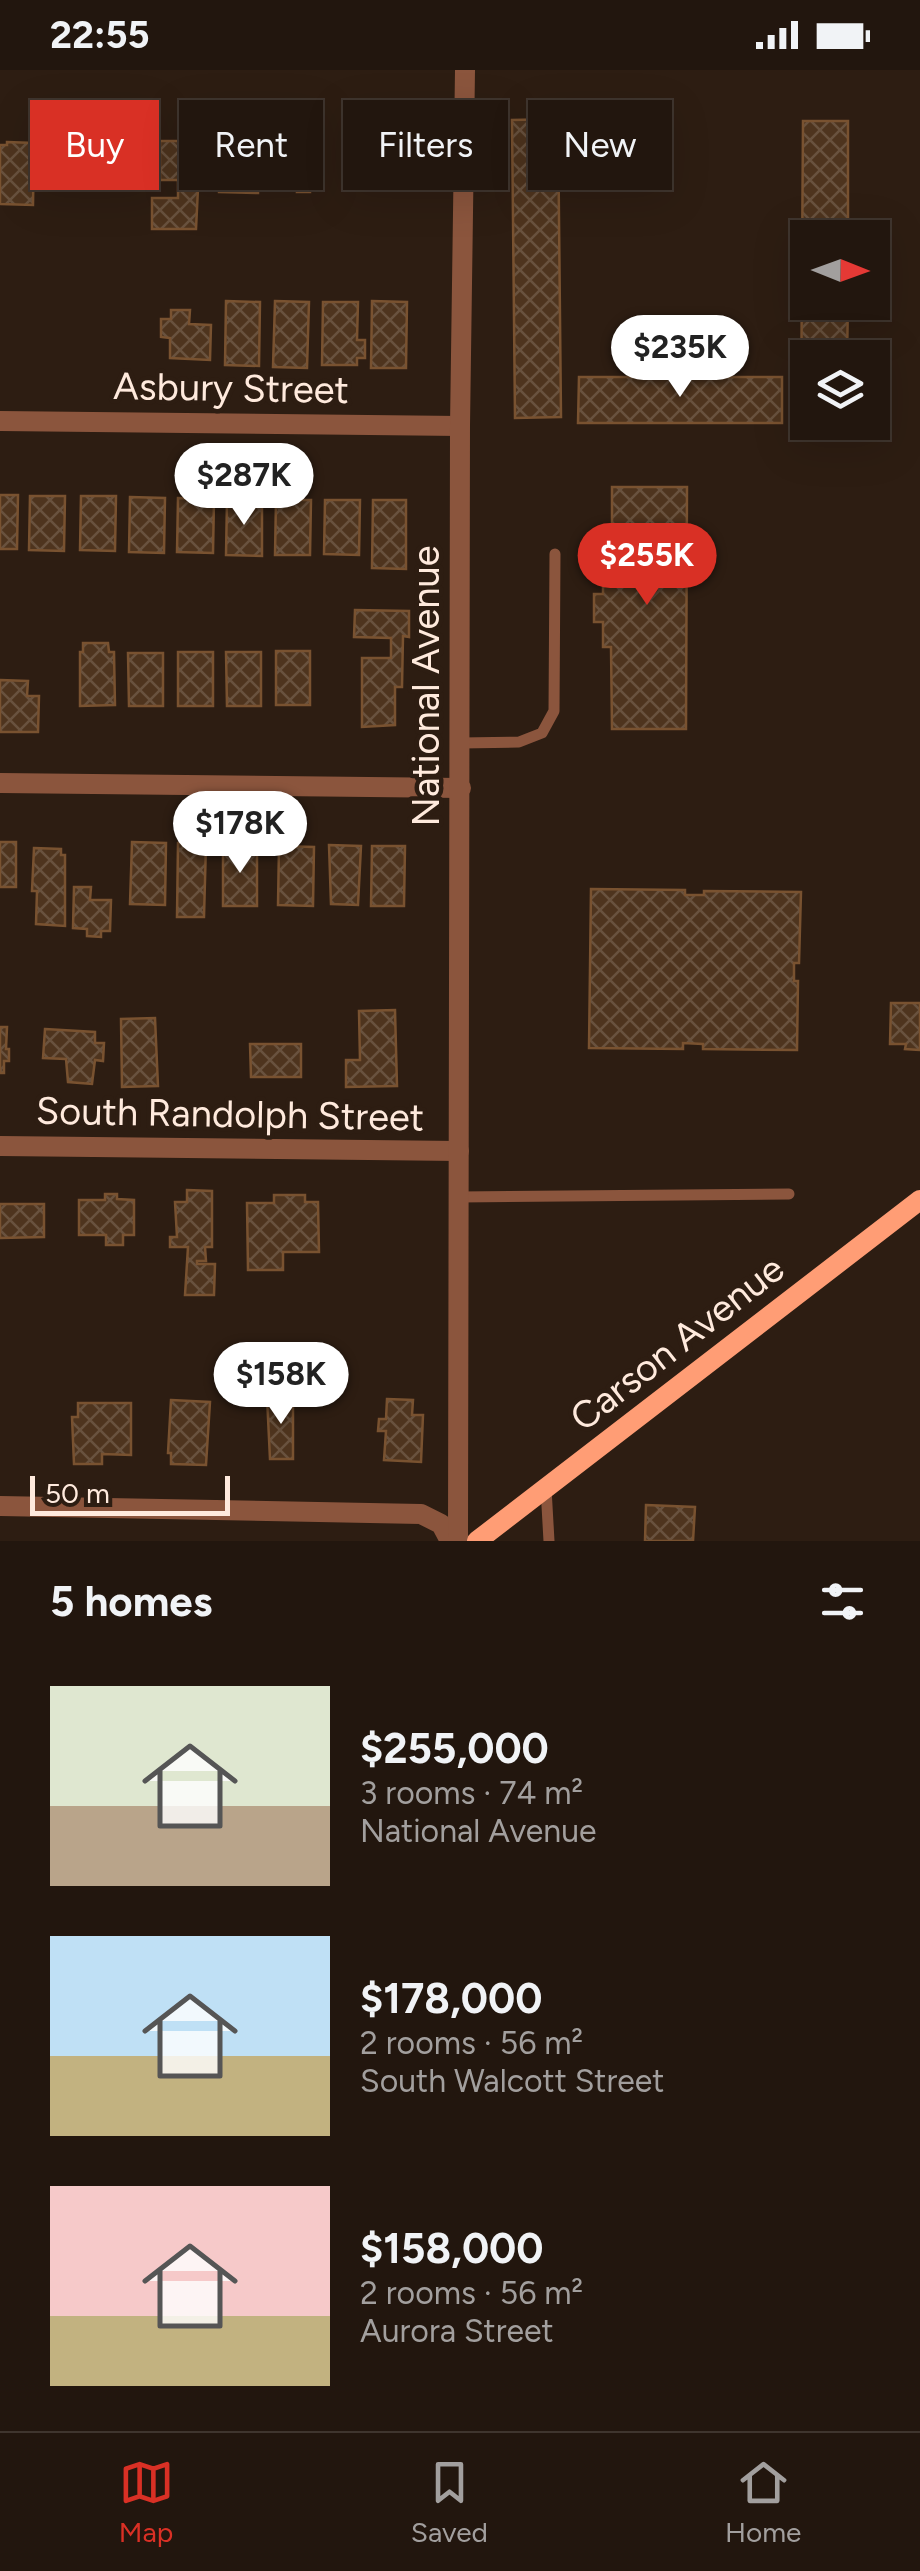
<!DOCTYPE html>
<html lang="en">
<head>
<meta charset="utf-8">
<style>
	body { margin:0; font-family:Figtree,sans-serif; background:#2a1f17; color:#f1f3f6; height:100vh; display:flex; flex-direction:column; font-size:38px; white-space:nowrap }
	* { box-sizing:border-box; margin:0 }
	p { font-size:32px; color:#a29f9e }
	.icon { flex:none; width:55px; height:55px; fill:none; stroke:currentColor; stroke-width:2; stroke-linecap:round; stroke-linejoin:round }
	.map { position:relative; height:1471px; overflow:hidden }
	.side { display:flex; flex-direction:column; background:#22160e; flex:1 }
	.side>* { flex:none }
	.guide { position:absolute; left:30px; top:30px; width:860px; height:90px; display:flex; gap:20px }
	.needle { width:65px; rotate:91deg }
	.buttons { position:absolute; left:790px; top:150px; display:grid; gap:20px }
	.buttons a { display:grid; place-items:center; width:100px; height:100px; border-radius:0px; background:#22160e; box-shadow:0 10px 40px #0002,0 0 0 2px #3f352e; font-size:50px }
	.scale { position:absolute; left:30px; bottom:25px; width:200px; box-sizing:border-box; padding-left:10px; border:5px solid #ffeadd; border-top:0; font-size:28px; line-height:35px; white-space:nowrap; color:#ffeadd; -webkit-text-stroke:8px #2d1d12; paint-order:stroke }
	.price { position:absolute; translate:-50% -85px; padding:0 22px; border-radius:35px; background:#fff; color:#222; font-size:32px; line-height:65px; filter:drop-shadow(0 2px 5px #0008) }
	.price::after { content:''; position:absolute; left:50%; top:60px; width:30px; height:22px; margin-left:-15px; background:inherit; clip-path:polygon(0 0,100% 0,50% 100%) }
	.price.on { background:#d93025; color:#fff }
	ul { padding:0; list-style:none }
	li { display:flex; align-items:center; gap:30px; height:250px; padding:0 50px }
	li span { display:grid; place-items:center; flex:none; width:280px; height:200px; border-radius:0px; color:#555 }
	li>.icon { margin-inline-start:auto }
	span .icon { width:120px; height:120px; fill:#fffc; stroke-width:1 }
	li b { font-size:42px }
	h2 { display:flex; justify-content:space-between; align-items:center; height:120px; padding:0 50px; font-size:42px }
	.tag { padding:0 35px; border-radius:0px; background:#22160e; box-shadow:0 10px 40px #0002,0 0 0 2px #3f352e; font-size:35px; line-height:90px }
	.tag.on { background:#d93025; color:#fff }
	.status { display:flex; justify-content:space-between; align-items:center; height:70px; padding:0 50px; background:#22160e; direction:ltr }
	.status svg { height:28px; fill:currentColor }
	.tab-bar { display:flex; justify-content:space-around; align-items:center; height:140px; border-top:2px solid #3f352e; background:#22160e; font-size:28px; color:#a29f9e }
	.tab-bar a { display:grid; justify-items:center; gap:5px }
	.tab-bar .on { color:#d93025 }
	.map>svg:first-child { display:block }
</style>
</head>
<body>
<div class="status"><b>22:55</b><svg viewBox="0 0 49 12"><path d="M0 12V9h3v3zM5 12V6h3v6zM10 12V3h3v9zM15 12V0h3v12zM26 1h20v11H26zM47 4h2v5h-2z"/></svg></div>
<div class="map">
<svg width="920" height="1471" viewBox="0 0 920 1471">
	<defs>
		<pattern id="building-cross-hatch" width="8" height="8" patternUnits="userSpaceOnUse" patternTransform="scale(2.5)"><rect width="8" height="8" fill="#4e341e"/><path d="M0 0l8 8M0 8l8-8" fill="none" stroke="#69523e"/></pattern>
	</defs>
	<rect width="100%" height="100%" fill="#2d1d12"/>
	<g fill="url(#building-cross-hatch)" stroke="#795230" stroke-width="2.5">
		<path d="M558 49 561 347 515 348 512 50Z"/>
		<path d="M803 51H848V168H808V232H848L847 288H808V349H801Z"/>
		<path d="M160 71H185V78H200L196 159H152V128H178V110H160Z"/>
		<path d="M7 72 34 73 33 135 0 134V75H7Z"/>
		<path d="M271 72H310V122H297L298 111 270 110Z"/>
		<path d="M226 76H254V108H258V123L219 122V109H215V77Z"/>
		<path d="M226 231 260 232 259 296 225 295Z"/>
		<path d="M275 231 309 232 307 298 273 297Z"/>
		<path d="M372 231 407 232 406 298H371Z"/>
		<path d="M323 232H358L357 270H365V288H357V295H322Z"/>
		<path d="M171 240H190L189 254 211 255 210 290 170 288V268L161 267V249H171Z"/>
		<path d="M579 307H782V353H578Z"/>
		<path d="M612 417H687L686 659H612L611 577H603V552H594V524H603V499H612Z"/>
		<path d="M0 425H18L17 479H0Z"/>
		<path d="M30 426H65L64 481 29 480Z"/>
		<path d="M81 426H116L115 481 80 480Z"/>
		<path d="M130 427 165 428 164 483 129 482Z"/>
		<path d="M178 428 214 429 213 483 177 482Z"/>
		<path d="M227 430 262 431V486L226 485Z"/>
		<path d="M276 430H311L310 485H275Z"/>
		<path d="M325 430H360L359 485 324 484Z"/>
		<path d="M373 430H406V499L372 498Z"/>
		<path d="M355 540 409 541V567L403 566 402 617H395V655L362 657V588H391V568L354 567Z"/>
		<path d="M83 573H108L109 582H114L115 635 80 636V582H83Z"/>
		<rect x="276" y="581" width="34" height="54"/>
		<rect x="178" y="582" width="35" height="54"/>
		<path d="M226 582H261V636H227Z"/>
		<path d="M128 583H163V636H129Z"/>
		<path d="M0 610 28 611 27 626H39L38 662H0Z"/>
		<path d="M181 765H202V774H206L204 847H177L178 773H181Z"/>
		<rect x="0" y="772" width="16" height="45"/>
		<path d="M132 772 166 773 165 835 130 834Z"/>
		<path d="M329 775 361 776 358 835 331 834Z"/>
		<rect x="223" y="776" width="34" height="60"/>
		<path d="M279 776 314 777 313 836 278 835Z"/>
		<path d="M372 776H405L404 836H371Z"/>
		<path d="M34 778 61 779V785H65V856L36 854 37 821H32Z"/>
		<path d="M74 817H91L90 830H111L110 861H101V867L87 866V859L73 858Z"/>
		<path d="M591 819 685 820V825H704V821L801 822 799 893H794V911H798L797 980 703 979V974L683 973V979L589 978Z"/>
		<path d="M891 933H920V980L905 979 906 974H890Z"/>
		<path d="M395 940 397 1016 346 1017V990H360L359 941Z"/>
		<path d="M155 948 158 1016 122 1017 121 949Z"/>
		<path d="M0 957H7L6 979H9V991H4V1003H0Z"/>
		<path d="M45 959 95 962V973H104L103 991 95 990 92 1014 68 1012 66 989 43 988Z"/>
		<path d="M250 974H301V1007H251Z"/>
		<path d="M187 1120 212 1121V1177H205L206 1191H197V1194H215L214 1225H185L188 1177H170V1167H177L175 1132H187Z"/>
		<path d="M105 1124H117V1129L134 1130V1165H123V1175H106V1165H79V1130H105Z"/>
		<path d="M274 1125H305V1132H318L319 1182H283V1200H248L247 1133H274Z"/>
		<path d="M0 1134H44V1167L0 1168Z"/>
		<path d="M293 1326V1389H270L267 1327Z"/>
		<path d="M387 1329 413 1330 412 1345H423L421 1392 384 1390 386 1361H378L379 1349H386Z"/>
		<path d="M171 1330 210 1332 206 1395 171 1394V1383H168Z"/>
		<path d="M78 1333H131V1385L102 1384V1394H74L72 1347H78Z"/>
		<path d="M646 1435 695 1437 693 1471H645Z"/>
	</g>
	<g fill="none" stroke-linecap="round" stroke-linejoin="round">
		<g stroke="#8b553d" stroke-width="11">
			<path d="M461 673 519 672 542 663 554 641 555 484"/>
			<path d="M459 1127 789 1124"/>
			<path d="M546 1418 549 1471"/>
		</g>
		<g stroke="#8b553d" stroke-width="20">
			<path d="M0 351 460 356"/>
			<path d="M0 713 461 718"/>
			<path d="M0 1076 459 1081"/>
			<path d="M0 1436 421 1444 441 1454 450 1471"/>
			<path d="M458 1471 460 356 465 0"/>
		</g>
		<path stroke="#ff9d75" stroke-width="20" d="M477 1471 920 1130"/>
	</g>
	<g text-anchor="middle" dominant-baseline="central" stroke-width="9" stroke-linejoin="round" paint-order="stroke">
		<g font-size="38" fill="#ffeadd" stroke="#2d1d12">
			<text transform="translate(231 318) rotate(1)">Asbury Street</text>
			<text transform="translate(426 616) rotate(-90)">National Avenue</text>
			<text transform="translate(230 1044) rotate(1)">South Randolph Street</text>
			<text transform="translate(677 1273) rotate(-38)">Carson Avenue</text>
		</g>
	</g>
</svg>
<div class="buttons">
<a><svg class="needle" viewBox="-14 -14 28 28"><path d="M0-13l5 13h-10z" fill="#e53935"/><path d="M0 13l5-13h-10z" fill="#a29f9e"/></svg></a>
<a><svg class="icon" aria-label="layers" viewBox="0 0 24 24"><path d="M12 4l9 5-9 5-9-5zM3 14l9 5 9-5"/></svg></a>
</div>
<div class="scale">50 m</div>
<b class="price" style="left:680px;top:330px">$235K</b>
<b class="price" style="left:244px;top:458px">$287K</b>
<b class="price on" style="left:647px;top:538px">$255K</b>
<b class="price" style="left:240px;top:806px">$178K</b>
<b class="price" style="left:281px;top:1357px">$158K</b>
<div class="guide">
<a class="tag on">Buy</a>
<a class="tag">Rent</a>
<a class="tag">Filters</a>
<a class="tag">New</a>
</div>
</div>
<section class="side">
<h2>5 homes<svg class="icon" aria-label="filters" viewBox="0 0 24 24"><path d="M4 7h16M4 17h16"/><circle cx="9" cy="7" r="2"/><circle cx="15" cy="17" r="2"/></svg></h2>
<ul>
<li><span style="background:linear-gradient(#dfe7d0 60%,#b9a48a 0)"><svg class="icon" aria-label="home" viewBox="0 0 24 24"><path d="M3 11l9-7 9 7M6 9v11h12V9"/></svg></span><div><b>$255,000</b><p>3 rooms · 74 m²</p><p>National Avenue</p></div></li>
<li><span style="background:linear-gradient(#bfe0f5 60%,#c2b280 0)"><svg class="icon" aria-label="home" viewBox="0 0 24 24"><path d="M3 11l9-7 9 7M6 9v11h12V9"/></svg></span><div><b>$178,000</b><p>2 rooms · 56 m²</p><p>South Walcott Street</p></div></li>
<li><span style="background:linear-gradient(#f6c9c9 65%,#c2b280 0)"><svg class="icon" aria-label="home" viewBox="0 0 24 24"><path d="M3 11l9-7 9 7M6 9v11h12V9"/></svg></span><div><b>$158,000</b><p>2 rooms · 56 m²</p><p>Aurora Street</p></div></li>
</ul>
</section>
<nav class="tab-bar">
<a class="on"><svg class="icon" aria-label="map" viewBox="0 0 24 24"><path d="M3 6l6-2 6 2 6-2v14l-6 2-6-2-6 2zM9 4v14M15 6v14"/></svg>Map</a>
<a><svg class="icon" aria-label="saved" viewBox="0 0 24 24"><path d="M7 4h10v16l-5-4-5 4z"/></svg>Saved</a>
<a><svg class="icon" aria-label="home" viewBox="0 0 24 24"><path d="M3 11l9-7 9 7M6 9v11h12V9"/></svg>Home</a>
</nav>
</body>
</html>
